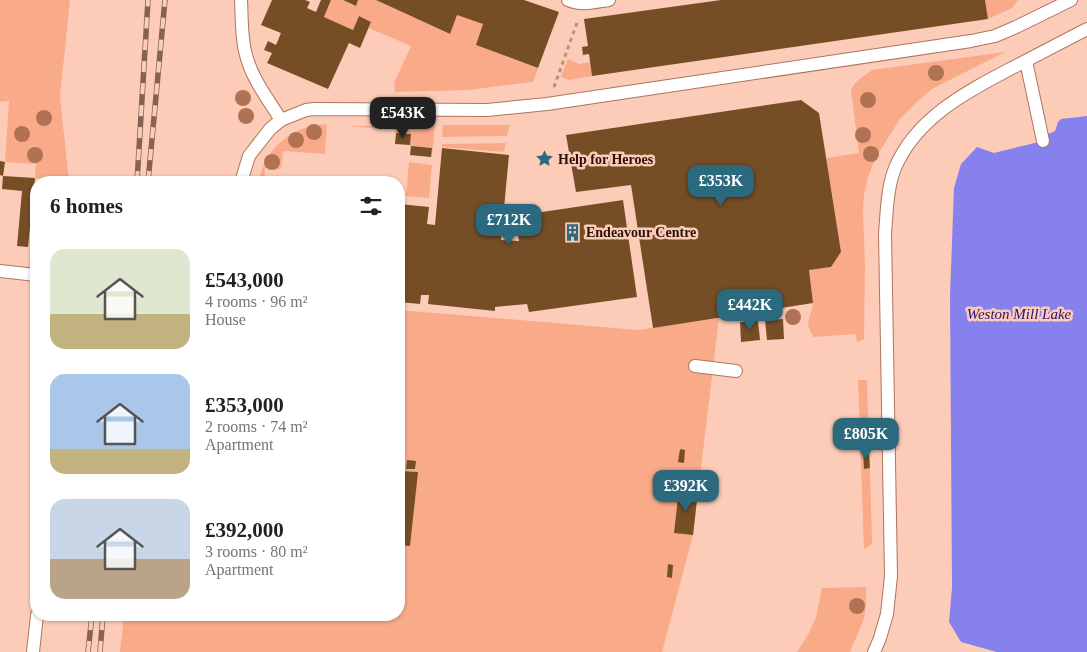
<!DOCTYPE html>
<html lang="en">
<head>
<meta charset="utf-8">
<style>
	body { margin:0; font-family:Georgia,serif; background:#f2f2f2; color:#202124; height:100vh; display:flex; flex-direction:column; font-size:19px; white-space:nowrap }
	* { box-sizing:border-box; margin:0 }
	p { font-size:16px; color:#757577 }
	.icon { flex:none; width:28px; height:28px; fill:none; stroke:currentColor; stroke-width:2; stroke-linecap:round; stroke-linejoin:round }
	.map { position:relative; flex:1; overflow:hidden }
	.side { position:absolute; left:30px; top:176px; width:375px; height:445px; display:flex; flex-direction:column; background:#fff; border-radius:20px; box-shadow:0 1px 4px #0004 }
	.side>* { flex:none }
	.price { position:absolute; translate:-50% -42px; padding:0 11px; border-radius:10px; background:#2a697e; color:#fff; font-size:16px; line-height:32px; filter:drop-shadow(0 1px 2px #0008) }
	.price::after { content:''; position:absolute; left:50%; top:30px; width:15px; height:11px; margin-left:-8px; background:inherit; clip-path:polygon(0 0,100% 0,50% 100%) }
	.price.active { background:#222; color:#fff }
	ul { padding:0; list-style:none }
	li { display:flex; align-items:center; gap:15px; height:125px; padding:0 20px }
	li span { display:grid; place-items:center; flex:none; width:140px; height:100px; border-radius:15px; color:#555 }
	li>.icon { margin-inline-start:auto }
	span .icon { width:60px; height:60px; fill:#fffc; stroke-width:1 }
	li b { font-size:21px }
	h2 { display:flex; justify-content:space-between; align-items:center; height:60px; padding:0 20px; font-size:21px }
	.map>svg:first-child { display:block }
</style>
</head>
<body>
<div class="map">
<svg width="1087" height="652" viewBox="0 0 1087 652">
	<rect width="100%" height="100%" fill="#fdccb8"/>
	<g fill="#f9aa89">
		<path d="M0 0H70L60 97 69 182 35 178 36 164 5 162 9 101 0 102Z"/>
		<path d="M331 0H343L355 6 358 0H376L449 34 457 15 483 24 477 45 538 68 533 82 468 90 395 92 394 83 411 46 369 28 371 22 359 16 353 30 324 17Z"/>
		<path d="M985 0H1018L1012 8 988 19Z"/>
		<path d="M1005 52 932 89 920 99 900 119 876 157 868 177 864 195 863 212 865 264 864 339 857 342 856 334 814 337C803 321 811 319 813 303L809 270 831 267 841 252 826 158 859 153 851 89 857 81 872 70Z"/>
		<path d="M568 59 579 64 590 62 592 76 569 80 561 77Z"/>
		<path d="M327 124 325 154 283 151 281 169 265 168 264 182H259C260 178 261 172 263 167 269 150 287 134 304 128 312 126 320 125 327 124Z"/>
		<path d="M435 125 432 157H431L432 148 410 146 411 134 396 133V130L347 126Z"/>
		<path d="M443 125H510L507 136 442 137Z"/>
		<path d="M506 143 504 152 442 147V144Z"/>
		<path d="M409 162 432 165 429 198 406 196Z"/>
		<path d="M399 310 638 330 719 318 693 535 662 652H120L124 615H399Z"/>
		<path d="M858 380H867L869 452 863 453 864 468H870L872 543 869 546 864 549Z"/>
		<path d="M866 587V605L864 619 850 652H797L809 633 816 617 822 588Z"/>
	</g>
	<path fill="#8781ed" d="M1087 116V652H997L961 642 949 622 952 588 950 296 954 188 961 164 977 147 994 153 1043 141 1047 138 1048 134 1055 131 1058 122 1061 119Z"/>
	<g fill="#764e26">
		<path d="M272 0H305L310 2 307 8 316 12 321 0H331L324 17 353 30 359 16 371 22 360 48 349 43 328 89 267 63 272 53 264 50 268 41 276 45 281 33 261 25Z"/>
		<path d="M343 0H358L356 6Z"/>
		<path d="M376 0H524L559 12 538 68 476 45 483 24 457 15 450 34Z"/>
		<path d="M721 0H985L988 19 592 76 589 54 583 55 582 47 588 46 584 19Z"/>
		<path d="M801 100 819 113 841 252 831 267 809 270 813 303 653 328 631 185 576 192 566 135Z"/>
		<path d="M396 133 411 134 410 145 395 144Z"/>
		<path d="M411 146 432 148 431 157 410 155Z"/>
		<path d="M442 148 509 155 501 240 519 241 515 216 623 200 637 297 529 312 527 304 495 307V311L428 304 429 295H421L420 304 399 302V204L429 207 427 224 435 225Z"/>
		<path d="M0 161 5 162 3 176 0 175Z"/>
		<path d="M3 176 35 178 28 247 17 246 22 191 2 189Z"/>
		<path d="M783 319 784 339 767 340 765 320Z"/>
		<path d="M758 321 760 340 741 342 740 322Z"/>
		<path d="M680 449 685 450 684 463 678 462Z"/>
		<path d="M863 452H869L870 468 864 469Z"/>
		<path d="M407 460 416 461 415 469H406Z"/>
		<path d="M400 471 418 472 410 546 399 545V483Z"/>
		<path d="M679 489 698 491 693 535 674 533Z"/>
		<path d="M668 564 673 565 672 578 667 577Z"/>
	</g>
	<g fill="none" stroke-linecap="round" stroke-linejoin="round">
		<defs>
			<g id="service">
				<path d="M241 0C242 18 241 38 246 55 252 79 268 99 281 120"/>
				<path d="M568 0C582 6 595 2 609 0"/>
				<path d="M1026 61 1043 141"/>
				<path d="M241 182 249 156 270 129 281 120 306 110 314 109 487 110 547 104 971 41 995 36 1016 27 1071 0"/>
				<path d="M0 271 36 275"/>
				<path d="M695 366 736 371"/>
				<path d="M33 652 37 615"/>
				<path d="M874 652 880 638 887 614 891 576 885 233C887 211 887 188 895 168 916 118 966 92 1012 68 1037 55 1062 42 1087 29"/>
			</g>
		</defs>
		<use href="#service" stroke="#ab755e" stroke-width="14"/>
		<path stroke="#b8907f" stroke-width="3" stroke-dasharray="4 4" stroke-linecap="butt" d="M554 87 578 20"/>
		<use href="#service" stroke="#fff" stroke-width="12"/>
		<defs>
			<g id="rail">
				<path d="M137 182 148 0"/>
				<path d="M148 182 165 0"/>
				<path d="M88 652 92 615"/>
				<path d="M100 652 103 615"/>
			</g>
		</defs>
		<use href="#rail" stroke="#846355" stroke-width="5.5"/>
		<use href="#rail" stroke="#fdccb8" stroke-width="4" stroke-dasharray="11" stroke-linecap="butt"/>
	</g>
	<g fill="#b07253">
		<circle cx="936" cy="73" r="8"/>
		<circle cx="243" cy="98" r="8"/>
		<circle cx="868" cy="100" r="8"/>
		<circle cx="246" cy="116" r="8"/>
		<circle cx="44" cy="118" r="8"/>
		<circle cx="314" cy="132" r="8"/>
		<circle cx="22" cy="134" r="8"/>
		<circle cx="863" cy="135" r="8"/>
		<circle cx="296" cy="140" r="8"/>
		<circle cx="871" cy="154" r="8"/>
		<circle cx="35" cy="155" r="8"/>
		<circle cx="272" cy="162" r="8"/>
		<circle cx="793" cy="317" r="8"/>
		<circle cx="857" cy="606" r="8"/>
	</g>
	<defs>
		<symbol id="sight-bare" viewBox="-9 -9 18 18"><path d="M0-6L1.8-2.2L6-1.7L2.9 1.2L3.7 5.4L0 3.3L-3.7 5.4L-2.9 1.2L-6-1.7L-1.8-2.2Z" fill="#2a697e" stroke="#fdccb8" stroke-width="2.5" paint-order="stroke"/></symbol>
		<symbol id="building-bare" viewBox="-9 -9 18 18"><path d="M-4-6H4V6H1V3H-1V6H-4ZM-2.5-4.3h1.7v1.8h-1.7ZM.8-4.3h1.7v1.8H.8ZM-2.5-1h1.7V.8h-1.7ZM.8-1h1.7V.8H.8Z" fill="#2a697e" stroke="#fdccb8" stroke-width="2.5" paint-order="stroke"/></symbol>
	</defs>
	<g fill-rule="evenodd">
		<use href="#sight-bare" x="532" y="146" width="25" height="25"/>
		<use href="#building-bare" x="560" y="220" width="25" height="25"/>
	</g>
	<g text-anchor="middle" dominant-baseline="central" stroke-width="5" stroke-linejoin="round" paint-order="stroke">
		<g font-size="14" font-weight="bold" fill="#28130a" stroke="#fdccb8" text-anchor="start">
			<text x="558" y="159">Help for Heroes</text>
			<text x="586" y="232">Endeavour Centre</text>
		</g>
		<g font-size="15" font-style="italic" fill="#291172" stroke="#fdccb8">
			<text x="1019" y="314">Weston Mill Lake</text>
		</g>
	</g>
</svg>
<b class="price active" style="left:403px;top:139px">£543K</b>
<b class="price" style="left:721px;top:207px">£353K</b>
<b class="price" style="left:509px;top:246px">£712K</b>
<b class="price" style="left:750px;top:331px">£442K</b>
<b class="price" style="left:866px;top:460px">£805K</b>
<b class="price" style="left:686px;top:512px">£392K</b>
<section class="side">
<h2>6 homes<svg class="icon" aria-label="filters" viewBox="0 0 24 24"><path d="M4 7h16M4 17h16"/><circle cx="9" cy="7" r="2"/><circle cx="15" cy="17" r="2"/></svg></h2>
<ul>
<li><span style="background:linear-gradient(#dfe7d0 65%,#c2b280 0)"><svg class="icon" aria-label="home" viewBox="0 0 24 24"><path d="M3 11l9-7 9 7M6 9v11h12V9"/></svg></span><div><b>£543,000</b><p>4 rooms · 96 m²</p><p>House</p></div></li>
<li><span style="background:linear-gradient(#a9c7e8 75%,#c2b280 0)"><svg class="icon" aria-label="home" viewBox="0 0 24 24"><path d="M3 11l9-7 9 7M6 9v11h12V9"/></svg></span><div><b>£353,000</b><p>2 rooms · 74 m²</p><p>Apartment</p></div></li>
<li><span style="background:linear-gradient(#c9d6e8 60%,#b9a48a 0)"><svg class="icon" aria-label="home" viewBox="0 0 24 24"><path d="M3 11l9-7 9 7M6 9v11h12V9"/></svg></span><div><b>£392,000</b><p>3 rooms · 80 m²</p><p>Apartment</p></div></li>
</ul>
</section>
</div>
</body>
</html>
